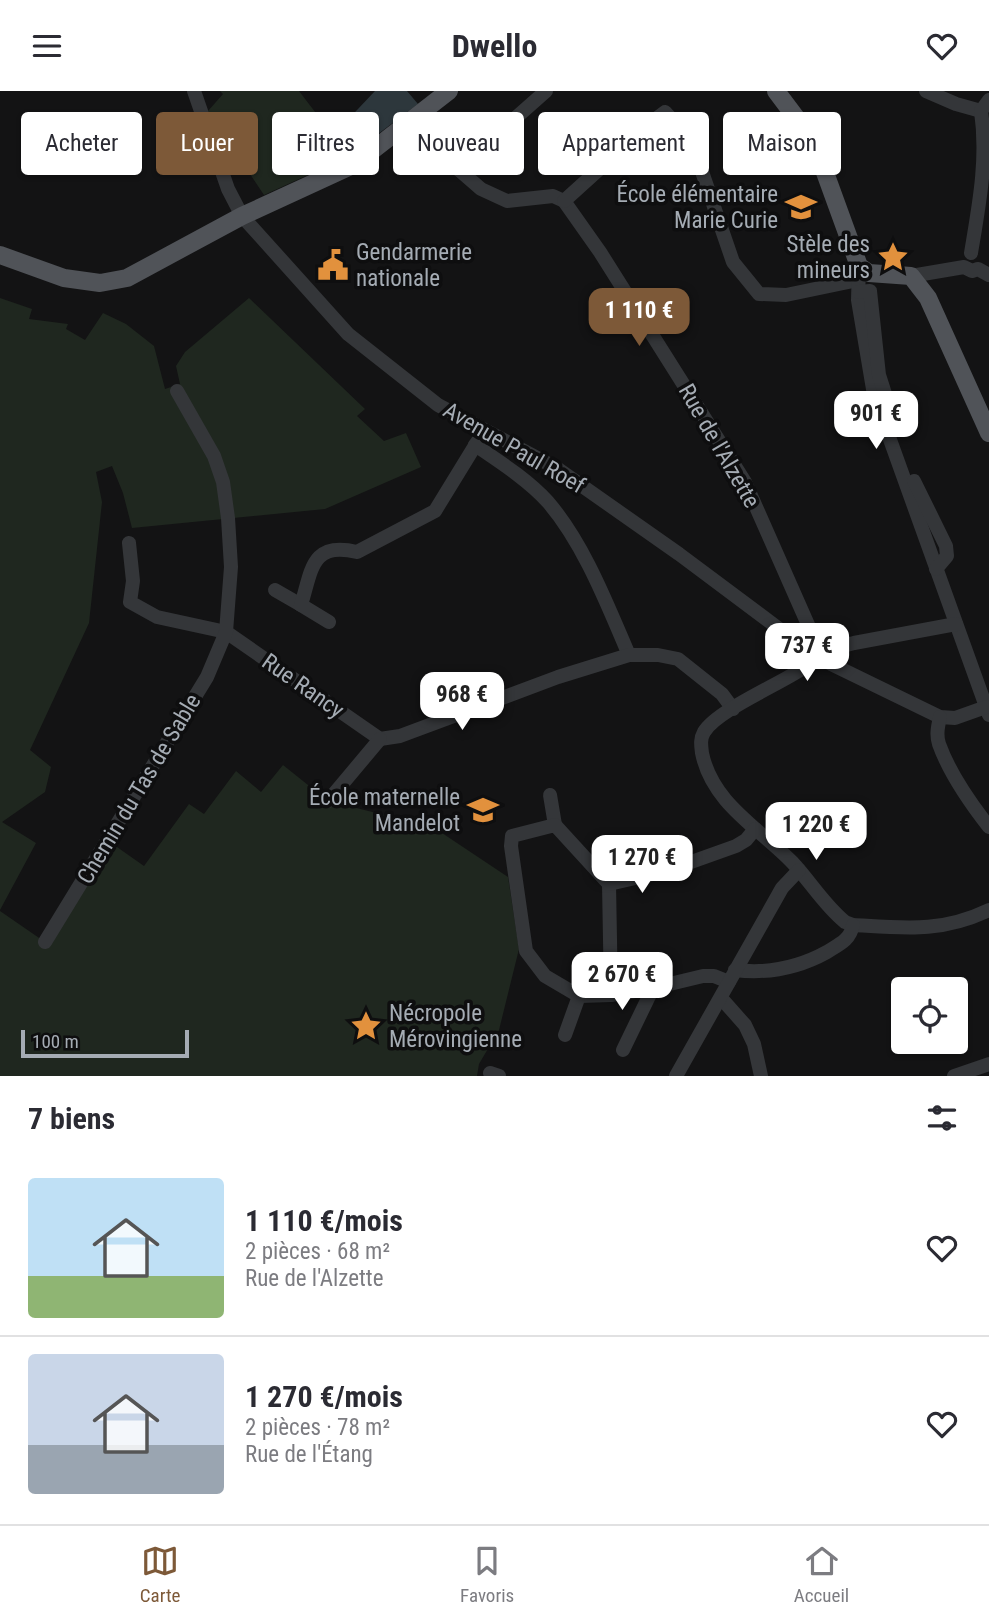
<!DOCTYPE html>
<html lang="fr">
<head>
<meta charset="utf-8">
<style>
	body { margin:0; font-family:"Roboto Condensed",sans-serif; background:#f7f7f7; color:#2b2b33; height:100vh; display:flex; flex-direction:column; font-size:26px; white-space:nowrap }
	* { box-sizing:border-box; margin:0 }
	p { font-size:23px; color:#7c7c81 }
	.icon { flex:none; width:38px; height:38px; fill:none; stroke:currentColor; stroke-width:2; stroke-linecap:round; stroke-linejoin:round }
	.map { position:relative; height:985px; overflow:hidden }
	.drawer { display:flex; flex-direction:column; background:#fff; flex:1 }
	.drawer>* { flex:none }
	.banner { position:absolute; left:21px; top:21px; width:948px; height:63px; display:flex; gap:14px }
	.buttons { position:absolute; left:891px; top:886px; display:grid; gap:14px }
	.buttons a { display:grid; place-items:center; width:77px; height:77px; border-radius:7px; background:#fff; box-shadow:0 2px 5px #0004; font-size:35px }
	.scale { position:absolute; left:21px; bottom:18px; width:168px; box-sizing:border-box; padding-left:7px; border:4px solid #a5acb4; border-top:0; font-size:19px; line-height:24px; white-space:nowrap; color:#a5acb4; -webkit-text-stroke:5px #0e0e0f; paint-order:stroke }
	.price { position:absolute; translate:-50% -60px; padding:0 16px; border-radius:14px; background:#fff; color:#222; font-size:23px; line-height:46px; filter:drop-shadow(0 2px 4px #0008) }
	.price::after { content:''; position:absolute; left:50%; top:42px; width:21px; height:16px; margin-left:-10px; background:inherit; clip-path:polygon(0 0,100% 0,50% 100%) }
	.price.current { background:#7d5938; color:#fff }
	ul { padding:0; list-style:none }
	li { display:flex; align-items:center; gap:21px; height:175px; padding:0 28px }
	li+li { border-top:2px solid #e1e1e2 }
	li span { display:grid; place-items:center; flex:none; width:196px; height:140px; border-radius:7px; color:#555 }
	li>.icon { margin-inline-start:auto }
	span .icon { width:84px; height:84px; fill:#fffc; stroke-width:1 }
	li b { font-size:30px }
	h2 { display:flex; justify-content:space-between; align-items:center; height:84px; padding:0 28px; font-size:30px }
	.tag { padding:0 24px; border-radius:7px; background:#fff; box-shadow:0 2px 5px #0004; font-size:24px; line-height:63px }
	.tag.current { background:#7d5938; color:#fff }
	header { display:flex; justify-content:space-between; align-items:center; height:91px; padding:0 28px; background:#fff; font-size:32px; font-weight:700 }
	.menu { display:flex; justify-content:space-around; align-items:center; height:98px; border-top:2px solid #e1e1e2; background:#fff; font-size:19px; color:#7c7c81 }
	.menu a { display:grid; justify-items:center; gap:4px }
	.menu .current { color:#7d5938 }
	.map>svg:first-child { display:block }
</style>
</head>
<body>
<header><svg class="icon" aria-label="menu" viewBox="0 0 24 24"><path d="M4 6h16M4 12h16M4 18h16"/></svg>Dwello<svg class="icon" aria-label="heart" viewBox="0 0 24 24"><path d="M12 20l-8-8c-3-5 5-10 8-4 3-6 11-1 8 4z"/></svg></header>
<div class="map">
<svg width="989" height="985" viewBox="0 0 989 985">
	<rect width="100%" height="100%" fill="#131314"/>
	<g fill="#1f271f">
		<path d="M220 0H299L322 30 356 62 264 104 208 20 223 3Z"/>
		<path d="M0 207 32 218 29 228 68 233 66 238 85 249 103 222 126 233 154 255 165 298 180 293 176 275 185 261 249 207 365 318 357 325 384 350 406 342 421 376 325 418 132 437 123 402 112 375 96 381 102 411 89 532 30 659 51 676 45 701 2 731 36 752 0 819Z"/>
		<path d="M283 674 328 710 433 736 508 786 519 858 499 939 479 973 477 985H0V820L45 851 107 749 144 775 189 713 204 723 236 680 261 701Z"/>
	</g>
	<path fill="#2d373c" d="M375 0H407L418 13 358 58 340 37Z"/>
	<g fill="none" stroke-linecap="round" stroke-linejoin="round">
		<g stroke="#343639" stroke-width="14">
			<path d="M194 0 228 98 242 125 348 243 438 314 558 378 679 463 810 561"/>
			<path d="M926 0 956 13 981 20"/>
			<path d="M416 28 458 78 481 98 507 110 553 105 564 110 600 161 745 391 817 554"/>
			<path d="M458 78 546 0"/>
			<path d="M564 110 649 33 665 21 677 34 698 69 733 171 759 203 786 204 858 189"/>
			<path d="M971 162C979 114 988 68 981 20L989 9"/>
			<path d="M859 175 858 209 874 304 989 624"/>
			<path d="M911 185 964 176 972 180 978 178 989 184"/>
			<path d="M859 201 870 200 879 284 894 331"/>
			<path d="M475 354C500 371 528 389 548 411 584 453 607 513 629 564"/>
			<path d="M914 390 946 455 947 465 936 478"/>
			<path d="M129 452 133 490 130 511 157 526 226 541 380 648 400 645 558 586 629 564H658L678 568 722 603 733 618"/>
			<path d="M275 499 301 514"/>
			<path d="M329 531 301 514C312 479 311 450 357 461L435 420 484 340"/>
			<path d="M832 558 854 552 956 533"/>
			<path d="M811 572C786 591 718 618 704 641 700 648 701 654 702 662 712 712 759 737 792 771 810 790 824 814 845 831L853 834C904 837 941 842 989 819"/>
			<path d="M831 573 940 626 955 627 986 616"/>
			<path d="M940 626C938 635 936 644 939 653 949 681 971 713 989 736"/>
			<path d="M550 704 555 734"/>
			<path d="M328 710 380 648"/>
			<path d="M609 793 611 904"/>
			<path d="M45 851 207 586 226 541 231 476 228 427 223 391 214 365 177 300"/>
			<path d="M735 879C768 883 798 877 827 861 840 853 850 849 853 834"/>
			<path d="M579 905 545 885 526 860 511 755 512 745 555 734 609 793 666 780 736 755 746 749 755 738"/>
			<path d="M579 905 611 904 653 897 703 885H714L729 891"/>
			<path d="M721 907 745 934 754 953 761 985"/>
			<path d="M565 944 579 905"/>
			<path d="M623 959 653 897"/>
			<path d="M490 982 499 985"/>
			<path d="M676 985 782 797 799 779"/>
			<path d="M954 985 989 973"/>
		</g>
		<g stroke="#505358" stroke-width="18">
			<path d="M776 0 797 28 819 65 859 175 869 182 911 185 928 207 989 342"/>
			<path d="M0 164 64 187 100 192 127 187 242 125 355 73 449 0"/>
		</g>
	</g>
	<defs>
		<symbol id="school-bare" viewBox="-9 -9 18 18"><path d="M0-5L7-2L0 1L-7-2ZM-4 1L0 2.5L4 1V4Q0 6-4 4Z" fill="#e2913d" stroke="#0e0e0f" stroke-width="2.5" paint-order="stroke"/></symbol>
		<symbol id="sight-bare" viewBox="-9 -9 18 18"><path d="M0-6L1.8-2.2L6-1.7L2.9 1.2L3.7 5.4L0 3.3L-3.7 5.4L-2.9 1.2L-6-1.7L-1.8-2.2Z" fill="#e2913d" stroke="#0e0e0f" stroke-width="2.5" paint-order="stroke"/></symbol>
		<symbol id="civic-bare" viewBox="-9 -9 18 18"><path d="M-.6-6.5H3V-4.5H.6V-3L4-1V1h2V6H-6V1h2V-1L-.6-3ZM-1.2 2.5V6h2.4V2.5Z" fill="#e2913d" stroke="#0e0e0f" stroke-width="2.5" paint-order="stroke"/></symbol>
	</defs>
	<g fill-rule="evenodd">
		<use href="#school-bare" x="779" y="94" width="44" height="44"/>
		<use href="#sight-bare" x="871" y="144" width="44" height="44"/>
		<use href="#civic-bare" x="311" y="152" width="44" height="44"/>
		<use href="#school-bare" x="461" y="697" width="44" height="44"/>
		<use href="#sight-bare" x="344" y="913" width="44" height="44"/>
	</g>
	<g text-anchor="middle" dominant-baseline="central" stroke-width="7" stroke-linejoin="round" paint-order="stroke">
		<g font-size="23" fill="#a5acb4" stroke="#0e0e0f" text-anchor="end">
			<text x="778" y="103">École élémentaire<tspan x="778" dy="26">Marie Curie</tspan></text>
			<text x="870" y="153">Stèle des<tspan x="870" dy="26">mineurs</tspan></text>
			<text x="356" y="161" text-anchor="start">Gendarmerie<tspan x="356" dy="26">nationale</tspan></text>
			<text x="460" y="706">École maternelle<tspan x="460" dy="26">Mandelot</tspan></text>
			<text x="389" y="922" text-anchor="start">Nécropole<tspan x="389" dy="26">Mérovingienne</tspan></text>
		</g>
		<g font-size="23" fill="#a5acb4" stroke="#0e0e0f">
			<text transform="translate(719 355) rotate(60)">Rue de l'Alzette</text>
			<text transform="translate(514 357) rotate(30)">Avenue Paul Roef</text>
			<text transform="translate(303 595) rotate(35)">Rue Rancy</text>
			<text transform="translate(139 698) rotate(-59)">Chemin du Tas de Sable</text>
		</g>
	</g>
</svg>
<div class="buttons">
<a><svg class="icon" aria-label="locate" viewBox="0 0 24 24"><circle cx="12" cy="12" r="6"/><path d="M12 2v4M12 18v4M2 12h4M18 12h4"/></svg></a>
</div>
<div class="scale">100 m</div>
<b class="price current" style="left:639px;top:257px">1 110 €</b>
<b class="price" style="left:876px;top:360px">901 €</b>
<b class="price" style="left:807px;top:592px">737 €</b>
<b class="price" style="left:462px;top:641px">968 €</b>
<b class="price" style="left:816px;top:771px">1 220 €</b>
<b class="price" style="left:642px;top:804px">1 270 €</b>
<b class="price" style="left:622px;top:921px">2 670 €</b>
<div class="banner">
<a class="tag">Acheter</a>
<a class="tag current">Louer</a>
<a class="tag">Filtres</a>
<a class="tag">Nouveau</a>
<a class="tag">Appartement</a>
<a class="tag">Maison</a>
</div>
</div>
<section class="drawer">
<h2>7 biens<svg class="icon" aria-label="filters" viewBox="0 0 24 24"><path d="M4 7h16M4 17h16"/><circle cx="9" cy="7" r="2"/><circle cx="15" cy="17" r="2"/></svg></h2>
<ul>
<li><span style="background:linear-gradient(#bfe0f5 70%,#8fb573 0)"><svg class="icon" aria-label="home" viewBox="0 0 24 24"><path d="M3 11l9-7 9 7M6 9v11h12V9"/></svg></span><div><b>1 110 €/mois</b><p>2 pièces · 68 m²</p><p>Rue de l'Alzette</p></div><svg class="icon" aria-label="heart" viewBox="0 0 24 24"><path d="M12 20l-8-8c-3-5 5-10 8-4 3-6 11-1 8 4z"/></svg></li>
<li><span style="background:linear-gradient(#c9d6e8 65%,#9aa5b1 0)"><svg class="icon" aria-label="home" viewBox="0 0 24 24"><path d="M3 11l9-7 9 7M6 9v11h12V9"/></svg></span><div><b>1 270 €/mois</b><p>2 pièces · 78 m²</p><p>Rue de l'Étang</p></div><svg class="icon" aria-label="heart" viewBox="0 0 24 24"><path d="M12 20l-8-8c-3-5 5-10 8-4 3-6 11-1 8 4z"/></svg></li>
</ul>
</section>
<nav class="menu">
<a class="current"><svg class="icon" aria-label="map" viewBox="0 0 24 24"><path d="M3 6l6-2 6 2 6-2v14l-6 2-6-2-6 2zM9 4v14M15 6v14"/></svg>Carte</a>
<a><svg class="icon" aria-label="saved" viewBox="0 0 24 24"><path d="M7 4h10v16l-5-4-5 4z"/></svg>Favoris</a>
<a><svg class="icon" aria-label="home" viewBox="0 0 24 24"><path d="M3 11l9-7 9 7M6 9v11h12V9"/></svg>Accueil</a>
</nav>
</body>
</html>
